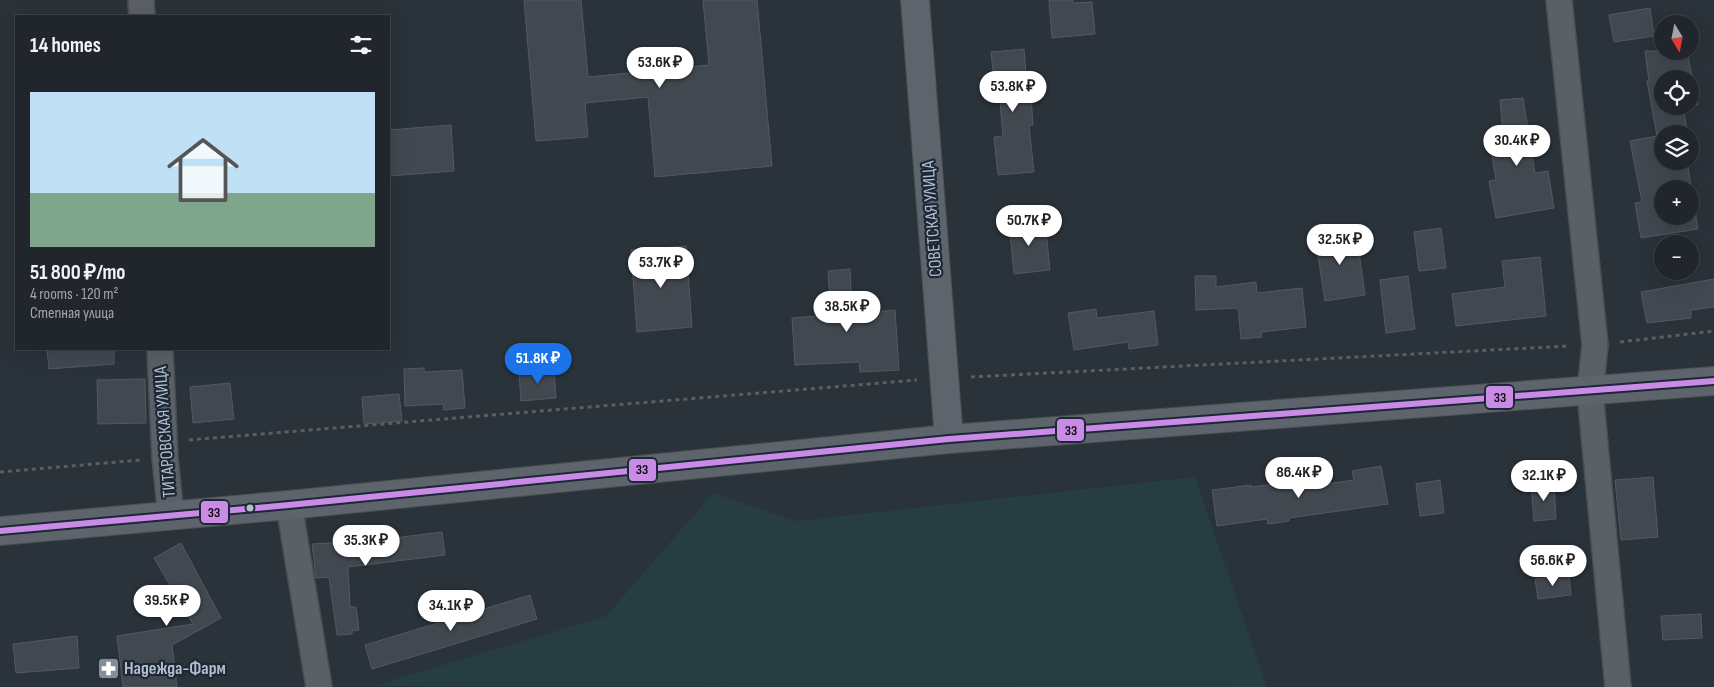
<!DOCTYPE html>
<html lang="en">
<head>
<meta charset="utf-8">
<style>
	body { margin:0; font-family:"Sofia Sans Condensed",sans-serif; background:#2d3238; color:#f1f3f6; height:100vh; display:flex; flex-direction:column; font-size:19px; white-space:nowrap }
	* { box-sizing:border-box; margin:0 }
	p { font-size:16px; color:#a2a5a9 }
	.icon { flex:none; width:28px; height:28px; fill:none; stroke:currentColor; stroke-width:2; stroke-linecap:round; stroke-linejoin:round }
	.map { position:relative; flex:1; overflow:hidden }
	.drawer { position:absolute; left:15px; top:15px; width:375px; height:335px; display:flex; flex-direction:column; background:#20262c; border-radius:0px; box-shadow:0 5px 20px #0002,0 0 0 1px #3d4348 }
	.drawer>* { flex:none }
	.needle { width:32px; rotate:170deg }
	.fabs { position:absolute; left:1654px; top:15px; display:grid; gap:10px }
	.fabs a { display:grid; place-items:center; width:45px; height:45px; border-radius:50%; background:#20262c; box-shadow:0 5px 20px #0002,0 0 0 1px #3d4348; font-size:25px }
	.price { position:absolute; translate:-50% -42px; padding:0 11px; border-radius:18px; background:#fff; color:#222; font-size:16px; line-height:32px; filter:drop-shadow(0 1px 2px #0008) }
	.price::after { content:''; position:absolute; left:50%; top:30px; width:15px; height:11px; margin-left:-8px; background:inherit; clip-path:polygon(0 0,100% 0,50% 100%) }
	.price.active { background:#1a73e8; color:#fff }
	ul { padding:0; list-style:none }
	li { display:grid; align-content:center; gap:10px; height:265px; padding:0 15px }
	li span { display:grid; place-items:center; height:155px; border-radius:0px; color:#555 }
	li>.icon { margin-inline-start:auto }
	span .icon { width:90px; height:90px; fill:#fffc; stroke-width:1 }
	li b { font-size:21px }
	h2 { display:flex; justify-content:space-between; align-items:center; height:60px; padding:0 15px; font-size:21px }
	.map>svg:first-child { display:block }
</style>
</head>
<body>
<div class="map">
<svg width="1714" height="687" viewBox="0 0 1714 687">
	<rect width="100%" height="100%" fill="#2a323a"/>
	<path fill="#263e41" d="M1195 477 1267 687 373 686 606 616 713 493 796 521Z"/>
	<g fill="#424850" stroke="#525961" fill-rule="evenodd">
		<path d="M524 0H581L588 77 709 65 703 0H757L772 166 655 177 648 97 585 103 588 137 536 141Z"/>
		<path d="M1049 0H1073V3L1092 2 1095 34 1052 38Z"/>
		<path d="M1650 8 1654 36 1614 42 1609 15Z"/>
		<path d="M1024 49 1028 96H1031L1033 125 1029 126 1034 172 998 175 994 137 1003 136 998 80 994 81 991 52Z"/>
		<path d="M1645 51H1687L1698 105 1683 108 1688 134H1662V161H1687L1698 229 1641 238 1635 203 1642 202 1630 141 1657 136 1647 81H1649ZM1662 79H1690V106H1662ZM1662 189H1690V216H1662Z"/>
		<path d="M1523 98 1535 173 1548 171 1554 208 1496 218 1489 181 1496 180 1489 137 1503 134 1500 100Z"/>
		<path d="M451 125 454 171 389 176V130Z"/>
		<path d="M1045 221 1050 270 1014 274 1009 224Z"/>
		<path d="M1441 228 1446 268 1419 271 1414 232Z"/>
		<path d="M1356 230 1365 295 1325 301 1315 237Z"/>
		<path d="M686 246 692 327 637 332 631 250Z"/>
		<path d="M1540 257 1546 316 1456 326 1452 294 1505 287 1502 261Z"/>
		<path d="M850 269 852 314 895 310 899 370 860 372 859 362 795 365 792 318 831 315 828 271Z"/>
		<path d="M1195 276H1216V287L1256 282 1257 293 1302 288 1306 327 1261 332 1262 337 1241 339 1238 308 1196 310Z"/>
		<path d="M1408 276 1415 329 1386 333 1380 280Z"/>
		<path d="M1714 279V307L1691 310V318L1647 323 1641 292Z"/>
		<path d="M1096 309 1097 318 1154 311 1158 345 1129 349 1128 342 1074 350 1068 313Z"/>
		<path d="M47 349H114V364L49 369Z"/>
		<path d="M424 368V372L462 370 465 408 444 410 443 404 405 406 404 369Z"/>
		<path d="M554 369 556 398 521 401 519 372Z"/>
		<path d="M145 379 146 423 98 424 97 380Z"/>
		<path d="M230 383 234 419 193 423 190 387Z"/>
		<path d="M399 394 402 421 364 424 362 397Z"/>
		<path d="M1381 466 1388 504 1289 518V521L1268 524 1267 519 1217 526 1212 490 1251 485V487L1284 483 1285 490 1354 480 1352 471Z"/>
		<path d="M1653 477 1658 537 1621 540 1615 480Z"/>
		<path d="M1440 480 1444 513 1420 516 1416 484Z"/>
		<path d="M1554 483 1556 519 1534 521 1531 485Z"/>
		<path d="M442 532 445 555 348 567 350 607H356L359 630 352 631V634L337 635 329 577 316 578 312 544 346 542V544Z"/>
		<path d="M181 543 221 618 172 645 177 687H123L117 636 193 624 154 558Z"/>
		<path d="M1569 575 1571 595 1538 599 1535 579Z"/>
		<path d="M530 595 537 619 372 669 365 645Z"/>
		<path d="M1701 614 1702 638 1663 640 1661 616Z"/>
		<path d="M77 636 79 668 16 673 13 644Z"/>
	</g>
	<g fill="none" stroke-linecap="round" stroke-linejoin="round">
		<defs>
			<g id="street">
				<path d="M141 0 142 16"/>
				<path d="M1559 0 1595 345 1590 392 1618 687"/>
				<path d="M160 349 165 458 171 516"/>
				<path d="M289 505 319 687"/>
			</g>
			<g id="secondary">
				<path d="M915 0 949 439"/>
				<path d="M0 531 289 505 949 439 1714 381"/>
			</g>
		</defs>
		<use href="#street" stroke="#494e54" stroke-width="28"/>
		<use href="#secondary" stroke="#494e54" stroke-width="30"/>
		<g stroke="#585f65" stroke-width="3" stroke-dasharray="4 4" stroke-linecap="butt">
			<path d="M1620 342 1714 331"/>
			<path d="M971 377 1569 346"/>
			<path d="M189 440 917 380"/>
			<path d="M0 472 141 460"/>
		</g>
		<use href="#street" stroke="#5b6067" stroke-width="25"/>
		<use href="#secondary" stroke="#5e646c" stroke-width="28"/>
		<defs>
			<path id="bus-1" d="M0 531 289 505 949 439 1714 381"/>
		</defs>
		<use href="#bus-1" stroke="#1d2836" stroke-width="10"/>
		<use href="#bus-1" stroke="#ca8be6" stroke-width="6"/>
	</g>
	<defs>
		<symbol id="pharmacy-square" viewBox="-11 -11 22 22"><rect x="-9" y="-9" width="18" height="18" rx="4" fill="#848d98" stroke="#1d2836"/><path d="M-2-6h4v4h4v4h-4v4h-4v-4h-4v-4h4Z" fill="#fff"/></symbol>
	</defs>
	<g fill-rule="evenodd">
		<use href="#pharmacy-square" x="96" y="656" width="25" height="25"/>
	</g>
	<circle fill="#b4becb" stroke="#1d2836" stroke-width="2" cx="250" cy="508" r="4.5"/>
	<g text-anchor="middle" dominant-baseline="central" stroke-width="4.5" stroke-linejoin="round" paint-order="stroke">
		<g font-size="18" fill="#b4becb" stroke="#1d2836">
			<text transform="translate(932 219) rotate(-94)">СОВЕТСКАЯ УЛИЦА</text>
			<text transform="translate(165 432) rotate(-94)">ТИТАРОВСКАЯ УЛИЦА</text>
		</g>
		<g font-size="18" font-weight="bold" fill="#b4becb" stroke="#1d2836" text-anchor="start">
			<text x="124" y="668">Надежда-Фарм</text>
		</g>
	</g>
	<g stroke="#1d2836" stroke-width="2">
		<rect x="1485" y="385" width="29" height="24" rx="5" fill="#ca8be6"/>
		<rect x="1056" y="418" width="29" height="24" rx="5" fill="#ca8be6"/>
		<rect x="628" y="458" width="29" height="24" rx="5" fill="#ca8be6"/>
		<rect x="200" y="500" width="29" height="24" rx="5" fill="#ca8be6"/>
	</g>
	<g font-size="14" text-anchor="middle" font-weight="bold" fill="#111">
		<text x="1500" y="402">33</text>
		<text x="1071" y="435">33</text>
		<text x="642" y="474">33</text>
		<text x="214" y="517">33</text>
	</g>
</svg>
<div class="fabs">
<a><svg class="needle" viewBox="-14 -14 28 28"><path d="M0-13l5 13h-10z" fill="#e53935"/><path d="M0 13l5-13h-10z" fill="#a2a5a9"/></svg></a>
<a><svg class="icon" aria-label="locate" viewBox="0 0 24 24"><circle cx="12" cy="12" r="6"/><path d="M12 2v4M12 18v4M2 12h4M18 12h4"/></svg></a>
<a><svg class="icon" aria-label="layers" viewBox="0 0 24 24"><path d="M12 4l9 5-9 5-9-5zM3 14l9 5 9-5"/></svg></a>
<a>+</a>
<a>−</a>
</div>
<b class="price" style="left:660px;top:89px">53.6K ₽</b>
<b class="price" style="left:1013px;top:113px">53.8K ₽</b>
<b class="price" style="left:1517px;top:167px">30.4K ₽</b>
<b class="price" style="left:1029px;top:247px">50.7K ₽</b>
<b class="price" style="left:1340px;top:266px">32.5K ₽</b>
<b class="price" style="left:661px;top:289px">53.7K ₽</b>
<b class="price" style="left:847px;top:333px">38.5K ₽</b>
<b class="price active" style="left:538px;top:385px">51.8K ₽</b>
<b class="price" style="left:1299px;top:499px">86.4K ₽</b>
<b class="price" style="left:1544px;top:502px">32.1K ₽</b>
<b class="price" style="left:366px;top:567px">35.3K ₽</b>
<b class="price" style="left:1553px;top:587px">56.6K ₽</b>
<b class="price" style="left:167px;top:627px">39.5K ₽</b>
<b class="price" style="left:451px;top:632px">34.1K ₽</b>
<section class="drawer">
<h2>14 homes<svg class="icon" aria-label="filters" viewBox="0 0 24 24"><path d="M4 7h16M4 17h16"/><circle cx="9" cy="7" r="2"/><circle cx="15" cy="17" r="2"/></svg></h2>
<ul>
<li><span style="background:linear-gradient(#bfe0f5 65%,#7fa58c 0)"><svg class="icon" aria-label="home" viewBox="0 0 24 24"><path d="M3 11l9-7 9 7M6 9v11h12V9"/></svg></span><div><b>51 800 ₽/mo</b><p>4 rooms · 120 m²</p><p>Степная улица</p></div></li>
</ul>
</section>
</div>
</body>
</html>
